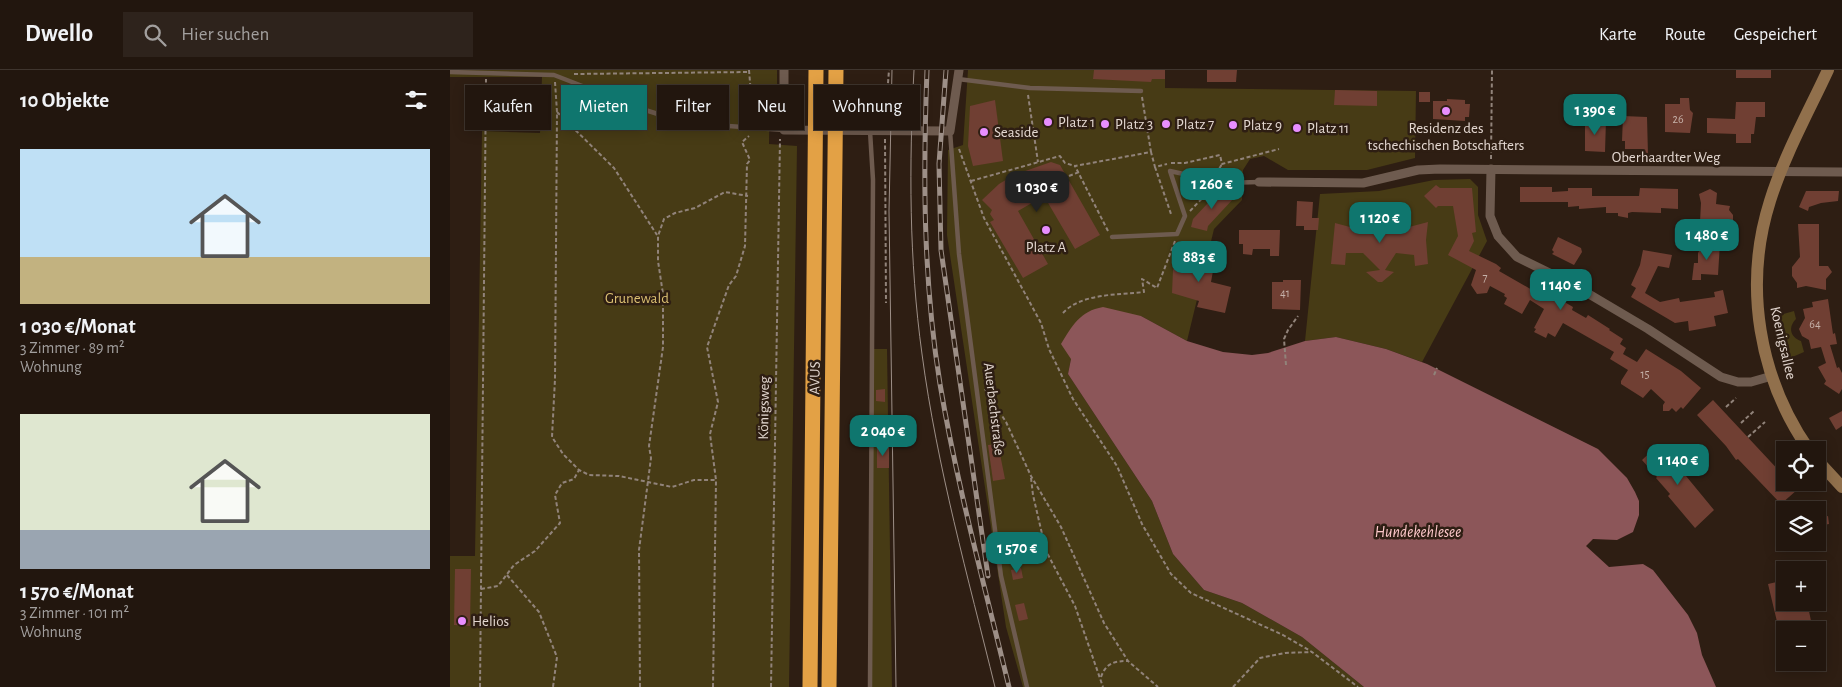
<!DOCTYPE html>
<html lang="de">
<head>
<meta charset="utf-8">
<style>
	body { margin:0; font-family:"Alegreya Sans",sans-serif; background:#2e231c; color:#f1f3f6; height:100vh; display:flex; flex-direction:column; font-size:19px; white-space:nowrap }
	* { box-sizing:border-box; margin:0 }
	p { font-size:16px; color:#a29f9e }
	.icon { flex:none; width:28px; height:28px; fill:none; stroke:currentColor; stroke-width:2; stroke-linecap:round; stroke-linejoin:round }
	.map { position:relative; flex:1; overflow:hidden }
	.drawer { display:flex; flex-direction:column; background:#22160e; width:450px }
	.drawer>* { flex:none }
	.banner { position:absolute; left:15px; top:15px; width:475px; height:45px; display:flex; gap:10px }
	.controls { position:absolute; left:1326px; top:371px; display:grid; gap:10px }
	.controls a { display:grid; place-items:center; width:50px; height:50px; border-radius:0px; background:#22160e; box-shadow:0 2px 12px #0003,0 0 0 1px #3f352e; font-size:25px }
	.price { position:absolute; translate:-50% -42px; padding:0 11px; border-radius:10px; background:#0f766e; color:#fff; font-size:16px; line-height:32px; filter:drop-shadow(0 1px 2px #0008) }
	.price::after { content:''; position:absolute; left:50%; top:30px; width:15px; height:11px; margin-left:-8px; background:inherit; clip-path:polygon(0 0,100% 0,50% 100%) }
	.price.selected { background:#222; color:#fff }
	ul { padding:0; list-style:none }
	li { display:grid; align-content:center; gap:10px; height:265px; padding:0 20px }
	li span { display:grid; place-items:center; height:155px; border-radius:0px; color:#555 }
	li>.icon { margin-inline-start:auto }
	span .icon { width:90px; height:90px; fill:#fffc; stroke-width:1 }
	li b { font-size:21px }
	h2 { display:flex; justify-content:space-between; align-items:center; height:60px; padding:0 20px; font-size:21px }
	.tag { padding:0 18px; border-radius:0px; background:#22160e; box-shadow:0 2px 12px #0003,0 0 0 1px #3f352e; font-size:18px; line-height:45px }
	.tag.selected { background:#0f766e; color:#fff }
	header { display:flex; align-items:center; gap:30px; box-sizing:border-box; height:70px; padding:0 25px; background:#22160e; border-bottom:1px solid #3f352e }
	header strong { font-size:24px }
	nav { display:flex; gap:28px; margin-inline-start:auto; font-size:18px }
	.search { width:350px; height:45px; background:#2e231c; display:flex; align-items:center; gap:12px; box-sizing:border-box; padding:0 18px; border-radius:0px; color:#a29f9e; font-size:19px }
	main { display:flex; flex:1; min-height:0 }
	.map>svg:first-child { display:block }
</style>
</head>
<body>
<header>
<strong>Dwello</strong>
<div class="search"><svg class="icon" aria-label="search" viewBox="0 0 24 24"><circle cx="10" cy="10" r="6"/><path d="M15 15l6 6"/></svg>Hier suchen</div>
<nav><a>Karte</a><a>Route</a><a>Gespeichert</a></nav>
</header>
<main>
<section class="drawer">
<h2>10 Objekte<svg class="icon" aria-label="filters" viewBox="0 0 24 24"><path d="M4 7h16M4 17h16"/><circle cx="9" cy="7" r="2"/><circle cx="15" cy="17" r="2"/></svg></h2>
<ul>
<li><span style="background:linear-gradient(#bfe0f5 70%,#c2b280 0)"><svg class="icon" aria-label="home" viewBox="0 0 24 24"><path d="M3 11l9-7 9 7M6 9v11h12V9"/></svg></span><div><b>1 030 €/Monat</b><p>3 Zimmer · 89 m²</p><p>Wohnung</p></div></li>
<li><span style="background:linear-gradient(#dfe7d0 75%,#9aa5b1 0)"><svg class="icon" aria-label="home" viewBox="0 0 24 24"><path d="M3 11l9-7 9 7M6 9v11h12V9"/></svg></span><div><b>1 570 €/Monat</b><p>3 Zimmer · 101 m²</p><p>Wohnung</p></div></li>
</ul>
</section>
<div class="map">
<svg width="1392" height="617" viewBox="0 0 1392 617">
	<rect width="100%" height="100%" fill="#2e1e13"/>
	<g fill="#473b15">
		<path d="M0 0H327V14L320 18 319 74 347 76 339 617H0V486H25L32 61 90 63 92 7H0Z"/>
		<path d="M518 0H715V18L966 21 965 88 917 100H838L814 86 800 89 793 100 792 130 764 159 737 271 691 246 621 289 618 304 702 431 723 484 754 520 792 533 852 567 914 617H573L556 557 497 165 498 80 513 75Z"/>
		<path d="M1020 109 1028 117V145L1037 171 972 292 936 279 886 267 855 271 870 124 929 121 984 110Z"/>
		<path d="M1344 241 1346 249C1338 257 1340 267 1351 271L1354 282 1340 288 1332 264 1330 245Z"/>
		<path d="M422 279H437L442 617H422Z"/>
	</g>
	<path fill="#8c5659" d="M653 237 691 246 737 271 773 282 802 285 818 283 855 271 886 267 936 279 977 294 1148 379 1177 408 1185 422 1189 431V445L1183 462 1167 470 1143 469 1136 476 1159 497 1193 494 1203 500 1238 545 1247 563 1252 585 1266 617H914L852 567 792 533 754 520 723 484 702 431 618 304 621 289 611 274C622 256 630 241 653 237Z"/>
	<g fill="#703f33">
		<path d="M644 0H715V9H702L701 12 643 9Z"/>
		<path d="M757 0H787L786 12H757Z"/>
		<rect x="1286" y="0" width="35" height="8"/>
		<path d="M885 20 927 21V36L884 35Z"/>
		<rect x="969" y="22" width="11" height="10"/>
		<path d="M1230 28H1239L1240 40 1243 43 1240 63 1215 62V34H1230Z"/>
		<path d="M997 29 1015 30V34H1020L1019 47H1015V51L983 49V31H997Z"/>
		<path d="M545 30 553 91 523 96 518 76 520 36Z"/>
		<path d="M1286 32H1315V47H1306L1304 64H1301V73H1286V64L1257 63V48L1285 49Z"/>
		<path d="M1173 46 1197 47 1198 85 1192 79H1175V71H1172Z"/>
		<path d="M1148 50H1156L1155 82 1135 81V51H1148Z"/>
		<path d="M601 92 610 95 650 165 625 179 594 126 568 141 598 194 573 208 540 152 544 150 540 144 542 140 532 130 549 114 564 105Z"/>
		<path d="M986 115 990 118H1022L1026 162 1022 163 1024 171 1019 181 1046 194 1051 198 1049 201 1098 229 1101 224 1123 237 1122 240 1136 248 1138 245 1160 259 1159 260 1173 269 1170 274 1176 278 1173 284 1187 292 1196 279 1231 301 1251 318 1233 339 1231 337 1226 342 1222 338 1219 341H1213V335L1215 332 1201 319 1193 328 1171 314V311L1178 300 1160 289 1164 282 1113 253 1105 267 1098 263 1096 268 1084 262 1086 259 1084 258 1094 239 1080 230 1072 244 1054 234 1057 228 1054 226 1055 224 1040 216 1037 223 1027 224 1021 215 1026 200 998 185 1008 166 1003 136H988L986 138 974 126Z"/>
		<path d="M1070 117H1102V122L1118 121V118H1142V126H1189L1190 118 1228 119V139L1211 138V143L1182 142 1178 143V148L1168 146V143H1156V137L1129 139V136L1118 137V132H1070Z"/>
		<path d="M772 118 784 128 758 156 757 161 741 157 743 149Z"/>
		<path d="M1260 119 1267 123 1266 134 1280 136 1279 140 1283 145V150L1272 163 1267 153 1250 152 1251 133 1249 124Z"/>
		<path d="M1356 121H1389L1388 131 1371 133 1359 137 1358 141 1349 137Z"/>
		<path d="M847 131 863 132 862 148H869L868 160H854V156H846Z"/>
		<path d="M928 142 940 147 939 155 959 157 978 152 976 170 978 194 965 196 964 185 946 183 935 200 944 202 932 212H928L916 202 930 200 913 183H896L895 195 881 194 885 153 900 157 915 156Z"/>
		<path d="M1348 154H1369V196H1378L1382 202 1376 209V220L1356 216 1347 218V213L1342 206V197L1350 187Z"/>
		<path d="M789 160H830L829 186H820V179H803L802 185 793 184V174H789Z"/>
		<path d="M1108 167 1131 178 1132 182 1124 195 1102 184 1104 182 1102 180Z"/>
		<path d="M1254 172 1270 173 1268 205 1251 204V210H1242L1244 193H1248V183Z"/>
		<path d="M734 178 753 184 749 198 763 201 761 212 781 217 775 243 747 237 749 231 722 223 723 200Z"/>
		<path d="M1193 180 1222 185 1219 198 1208 196 1195 223 1210 232 1229 228 1230 232 1265 227 1264 222 1273 220 1278 243 1264 246 1266 256 1239 261 1238 251 1225 253 1181 227 1186 218 1181 215 1190 195Z"/>
		<path d="M833 210H851L850 240 822 239V212H833Z"/>
		<path d="M1378 229 1383 264 1385 263 1387 274 1380 275 1387 298 1389 297 1392 303V319L1389 324 1374 314 1376 311 1368 297 1376 293 1371 277 1361 279 1359 270 1352 266 1349 259 1355 248 1353 239 1363 237 1362 232Z"/>
		<path d="M435 319V332L426 331V320Z"/>
		<path d="M1263 330 1335 407V412H1340L1347 420 1331 434 1288 389 1286 390 1276 376 1247 345Z"/>
		<path d="M1392 341V356L1386 360 1379 348Z"/>
		<path d="M548 374 555 409 543 411 538 375Z"/>
		<rect x="427" y="376" width="12" height="22"/>
		<path d="M1207 376 1211 380 1214 376 1225 387 1223 389 1238 405 1236 406 1264 440 1245 458 1218 426 1220 424 1206 408 1207 407 1192 390Z"/>
		<path d="M1378 446 1379 454 1368 456V448Z"/>
		<path d="M571 498 573 508 563 510 561 500Z"/>
		<path d="M5 499H21L20 556 4 555Z"/>
		<path d="M1335 510V532H1357L1363 560H1329L1318 514Z"/>
		<path d="M574 533 578 549 569 551 565 535Z"/>
	</g>
	<g fill="none" stroke-linecap="round" stroke-linejoin="round">
		<g stroke="#91837a" stroke-width="2" stroke-dasharray="4 2.5" stroke-linecap="butt">
			<path d="M299 0 303 49"/>
			<path d="M124 4 299 2"/>
			<path d="M105 12 107 42 105 309 102 367 113 384 129 400 139 405 169 406 222 417 244 410H265"/>
			<path d="M578 25 588 92"/>
			<path d="M692 27 701 82"/>
			<path d="M107 42 164 98 207 165"/>
			<path d="M435 52 439 0"/>
			<path d="M435 69 436 233"/>
			<path d="M509 79 534 148 591 253 599 279 623 329 667 396 692 454 721 504 741 523 833 565 862 582 908 617"/>
			<path d="M1041 89 1042 0"/>
			<path d="M721 93H735L770 85 772 94 829 79"/>
			<path d="M705 97 721 144"/>
			<path d="M766 104 772 94"/>
			<path d="M619 106 629 102"/>
			<path d="M521 111 610 86 615 93 625 96"/>
			<path d="M740 141 763 117"/>
			<path d="M658 161 625 96 701 82 705 97 717 94"/>
			<path d="M613 243C631 223 669 225 694 222L692 209 707 218 725 171"/>
			<path d="M836 295 834 269 838 260 848 246"/>
			<path d="M984 305 987 298"/>
			<path d="M535 319 556 352 581 406 611 457 654 553 678 591 708 617"/>
			<path d="M1276 337 1286 328"/>
			<path d="M1291 353 1304 341"/>
			<path d="M1298 367 1315 352"/>
			<path d="M581 408 583 425 596 481 625 536 653 617"/>
			<path d="M57 505 89 542 107 587 103 617"/>
			<path d="M31 519 48 516 64 495 85 481 110 453 105 425 112 413 124 409 129 400"/>
			<path d="M651 607C656 593 664 591 678 591"/>
			<path d="M30 617 36 9"/>
			<path d="M190 617 189 480 201 388 199 376 213 277V224L208 191V166L214 149 225 143 245 138 275 122 298 126"/>
			<path d="M263 617 266 410 260 364 268 332 257 277 279 215 286 206 295 176 297 94 300 90 292 72 299 66"/>
			<path d="M321 617 330 69"/>
			<path d="M783 617 810 588 835 583 862 582"/>
		</g>
		<g stroke="#6e5b4f" stroke-width="4.5">
			<path d="M0 2 104 5 189 38 236 53 334 60"/>
			<path d="M508 9 580 18 691 21"/>
			<path d="M500 61 509 184 551 506 577 617"/>
			<path d="M662 167 727 164 735 146 720 101 774 113 809 112"/>
			<path d="M420 617 423 110 420 61"/>
		</g>
		<g stroke="#6e5b4f" stroke-width="9">
			<path d="M334 0V60L500 61 509 0"/>
			<path d="M1041 99 1040 146 1048 166 1067 187 1122 214 1198 259 1271 307 1288 312H1301L1322 306"/>
			<path d="M809 112 913 113 968 100 990 99 1392 102"/>
		</g>
		<g stroke="#91704c" stroke-width="12">
			<path d="M1359 380C1309 308 1293 216 1320 131 1334 86 1358 43 1378 0"/>
			<path d="M1368 391 1392 417"/>
		</g>
		<g stroke="#e3a145" stroke-width="15">
			<path d="M360 617 366 0"/>
			<path d="M379 617 386 0"/>
		</g>
		<g stroke="#9d8f87" stroke-width="1">
			<path d="M442 0 439 141 446 617"/>
			<path d="M464 0C459 95 459 190 472 284 487 397 518 507 545 617"/>
		</g>
		<defs>
			<g id="rail">
				<path d="M477 0C473 105 473 209 490 314 507 416 535 517 559 617"/>
				<path d="M496 0 489 94 491 180 538 506"/>
			</g>
		</defs>
		<use href="#rail" stroke="#9d8f87" stroke-width="5"/>
		<use href="#rail" stroke="#2e1e13" stroke-width="3" stroke-dasharray="9" stroke-linecap="butt"/>
	</g>
	<g fill="#e88eff" stroke="#2e1e13" stroke-width="2">
		<circle cx="996" cy="41" r="5"/>
		<circle cx="598" cy="52" r="5"/>
		<circle cx="655" cy="54" r="5"/>
		<circle cx="716" cy="54" r="5"/>
		<circle cx="783" cy="55" r="5"/>
		<circle cx="847" cy="58" r="5"/>
		<circle cx="534" cy="62" r="5"/>
		<circle cx="596" cy="160" r="5"/>
		<circle cx="12" cy="551" r="5"/>
	</g>
	<g text-anchor="middle" dominant-baseline="central" stroke-width="5" stroke-linejoin="round" paint-order="stroke">
		<g font-size="12" fill="#c6b1a9">
			<text x="1228" y="49">26</text>
			<text x="1035" y="207">7</text>
			<text x="835" y="223">41</text>
			<text x="1365" y="254">64</text>
			<text x="1195" y="304">15</text>
		</g>
		<g font-size="15" fill="#e3d7d0" stroke="#2e1e13" text-anchor="start">
			<text x="608" y="52">Platz 1</text>
			<text x="665" y="54">Platz 3</text>
			<text x="726" y="54">Platz 7</text>
			<text x="793" y="55">Platz 9</text>
			<text x="857" y="58">Platz 11</text>
			<text x="996" y="58" text-anchor="middle">Residenz des<tspan x="996" dy="17">tschechischen Botschafters</tspan></text>
			<text x="544" y="62">Seaside</text>
			<text x="596" y="177" text-anchor="middle">Platz A</text>
			<text x="22" y="551">Helios</text>
		</g>
		<g font-size="15" fill="#e3d7d0" stroke="#2e1e13">
			<text x="1216" y="87">Oberhaardter Weg</text>
			<text transform="translate(1333 273) rotate(77)">Koenigsallee</text>
			<text transform="translate(365 308) rotate(-89)">AVUS</text>
			<text transform="translate(314 338) rotate(-89)">Königsweg</text>
			<text transform="translate(544 339) rotate(83)">Auerbachstraße</text>
		</g>
		<g font-size="15" fill="#dbbf72" stroke="#2e1e13">
			<text x="187" y="228">Grunewald</text>
		</g>
		<g font-size="16" font-style="italic" fill="#fdc8ca" stroke="#2e1e13">
			<text x="968" y="462">Hundekehlesee</text>
		</g>
	</g>
</svg>
<div class="controls">
<a><svg class="icon" aria-label="locate" viewBox="0 0 24 24"><circle cx="12" cy="12" r="6"/><path d="M12 2v4M12 18v4M2 12h4M18 12h4"/></svg></a>
<a><svg class="icon" aria-label="layers" viewBox="0 0 24 24"><path d="M12 4l9 5-9 5-9-5zM3 14l9 5 9-5"/></svg></a>
<a>+</a>
<a>−</a>
</div>
<b class="price" style="left:1145px;top:66px">1 390 €</b>
<b class="price" style="left:762px;top:140px">1 260 €</b>
<b class="price selected" style="left:587px;top:143px">1 030 €</b>
<b class="price" style="left:930px;top:174px">1 120 €</b>
<b class="price" style="left:1257px;top:191px">1 480 €</b>
<b class="price" style="left:749px;top:213px">883 €</b>
<b class="price" style="left:1111px;top:241px">1 140 €</b>
<b class="price" style="left:433px;top:387px">2 040 €</b>
<b class="price" style="left:1228px;top:416px">1 140 €</b>
<b class="price" style="left:567px;top:504px">1 570 €</b>
<div class="banner">
<a class="tag">Kaufen</a>
<a class="tag selected">Mieten</a>
<a class="tag">Filter</a>
<a class="tag">Neu</a>
<a class="tag">Wohnung</a>
</div>
</div>
</main>
</body>
</html>
